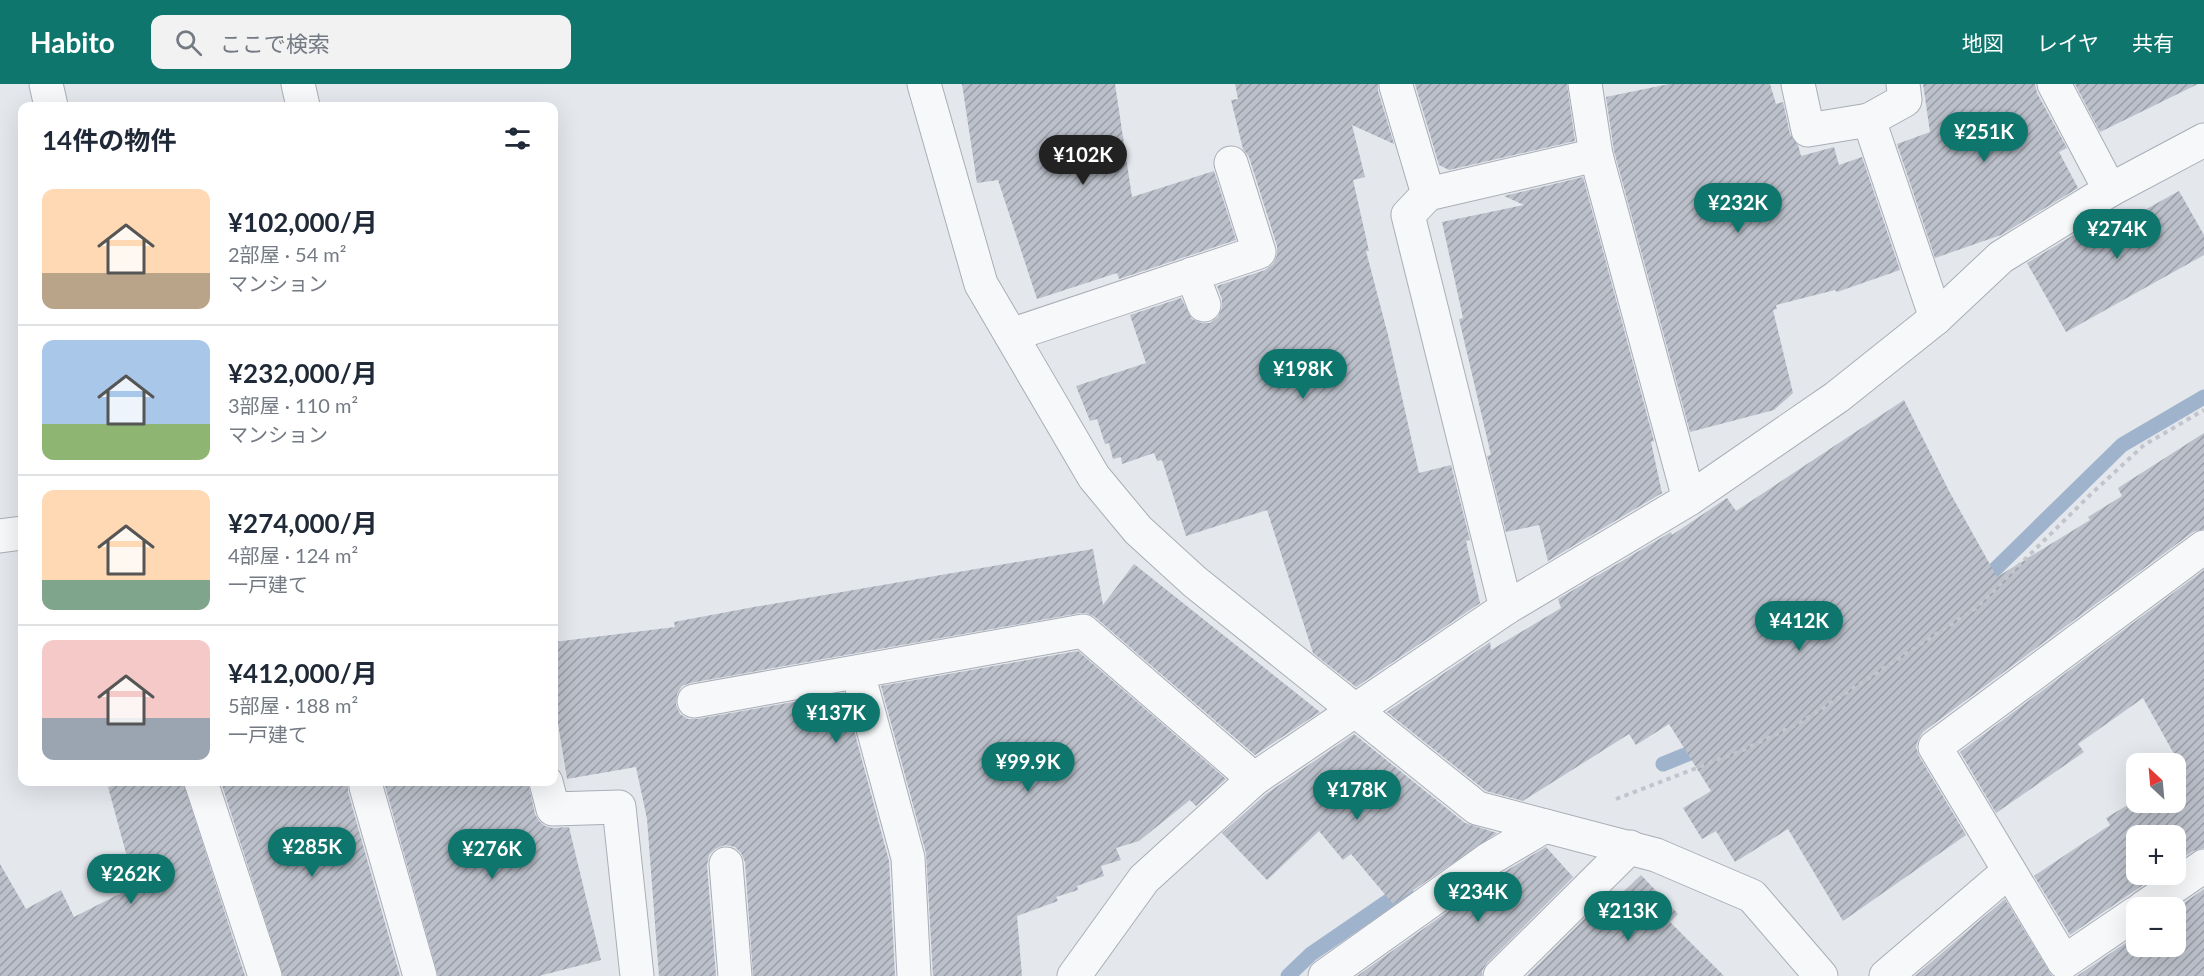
<!DOCTYPE html>
<html lang="ja">
<head>
<meta charset="utf-8">
<style>
	body { margin:0; font-family:Lato,"Noto Sans JP",sans-serif; background:#f2f2f3; color:#1f2937; height:100vh; display:flex; flex-direction:column; font-size:22px; white-space:nowrap }
	* { box-sizing:border-box; margin:0 }
	p { font-size:20px; color:#747a83 }
	.icon { flex:none; width:33px; height:33px; fill:none; stroke:currentColor; stroke-width:2; stroke-linecap:round; stroke-linejoin:round }
	.map { position:relative; flex:1; overflow:hidden }
	.sheet { position:absolute; left:18px; top:18px; width:540px; height:684px; display:flex; flex-direction:column; background:#fff; border-radius:12px; box-shadow:0 6px 24px #0002 }
	.sheet>* { flex:none }
	.needle { width:39px; rotate:334deg }
	.tools { position:absolute; left:2126px; top:669px; display:grid; gap:12px }
	.tools a { display:grid; place-items:center; width:60px; height:60px; border-radius:12px; background:#fff; box-shadow:0 6px 24px #0002; font-size:30px }
	.price { position:absolute; translate:-50% -51px; padding:0 14px; border-radius:21px; background:#0f766e; color:#fff; font-size:20px; line-height:39px; filter:drop-shadow(0 2px 3px #0008) }
	.price::after { content:''; position:absolute; left:50%; top:36px; width:18px; height:14px; margin-left:-9px; background:inherit; clip-path:polygon(0 0,100% 0,50% 100%) }
	.price.current { background:#222; color:#fff }
	ul { padding:0; list-style:none }
	li { display:flex; align-items:center; gap:18px; height:150px; padding:0 24px }
	li+li { border-top:2px solid #e0e1e3 }
	li span { display:grid; place-items:center; flex:none; width:168px; height:120px; border-radius:12px; color:#555 }
	li>.icon { margin-inline-start:auto }
	span .icon { width:72px; height:72px; fill:#fffc; stroke-width:1 }
	li b { font-size:26px }
	h2 { display:flex; justify-content:space-between; align-items:center; height:72px; padding:0 24px; font-size:26px }
	header { display:flex; align-items:center; gap:36px; box-sizing:border-box; height:84px; padding:0 30px; background:#0f766e; color:#fff }
	header strong { font-size:28px }
	nav { display:flex; gap:33px; margin-inline-start:auto; font-size:21px }
	.search { width:420px; height:54px; background:#f2f2f3; display:flex; align-items:center; gap:15px; box-sizing:border-box; padding:0 21px; border-radius:12px; color:#747a83; font-size:22px }
	.map>svg:first-child { display:block }
</style>
</head>
<body>
<header>
<strong>Habito</strong>
<div class="search"><svg class="icon" aria-label="search" viewBox="0 0 24 24"><circle cx="10" cy="10" r="6"/><path d="M15 15l6 6"/></svg>ここで検索</div>
<nav><a>地図</a><a>レイヤ</a><a>共有</a></nav>
</header>
<div class="map">
<svg width="2204" height="892" viewBox="0 0 2204 892">
	<defs>
		<pattern id="building-hatch" width="6" height="6" patternUnits="userSpaceOnUse" patternTransform="scale(1.5)"><rect width="6" height="6" fill="#bbc0ca"/><path d="M-1 1l2-2M0 6l6-6M5 7l2-2" fill="none" stroke="#989da6"/></pattern>
	</defs>
	<rect width="100%" height="100%" fill="#e4e7ec"/>
	<g fill="none" stroke-linecap="round" stroke-linejoin="round">
		<g stroke="#9fb4cc" stroke-width="15">
			<path d="M1980 500 2122 361 2204 313"/>
			<path d="M1663 680 1705 663"/>
			<path d="M1288 892 1311 870 1406 805"/>
		</g>
	</g>
	<g fill="url(#building-hatch)">
		<path d="M962 0H1115L1132 113 1214 87 1236 156 1119 195 1117 189 1037 215 998 96 977 99Z"/>
		<path d="M1235 0H1378V7L1394 60 1352 41 1365 93 1353 96 1369 167H1366L1388 251 1419 389 1451 381 1470 456 1466 457 1480 519 1356 603 1313 569 1267 426 1186 452 1162 376 1157 377 1154 369 1122 380 1121 373 1113 375 1109 359 1105 360 1097 335 1090 337 1076 302 1146 279 1130 231 1181 214 1192 235 1201 239H1210L1218 233 1222 224V215L1217 202 1265 186 1273 180 1277 171V162L1249 73 1243 65 1231 16 1238 15Z"/>
		<path d="M1415 0H1567L1575 57 1449 86 1439 81Z"/>
		<path d="M1669 0H1770L1776 20 1783 18 1790 50 1798 61 1801 72 1834 63 1839 81 1862 73 1900 186 1837 208 1835 206 1776 221 1777 225 1773 226 1793 309 1774 326 1690 348 1614 67 1606 13Z"/>
		<path d="M1923 0H2035L2037 9 2067 64 2059 68 2078 104 2001 151 1935 174 1897 60 1930 48Z"/>
		<path d="M2075 0H2198L2100 48Z"/>
		<path d="M1583 93 1654 357 1651 358 1662 409 1548 477 1539 441 1506 448 1487 372 1491 371 1459 235 1463 234 1442 138 1524 121 1504 112Z"/>
		<path d="M2179 107 2204 151V171L2066 248 2027 179 2095 138 2101 150Z"/>
		<path d="M1904 316 1949 407 1997 493 2090 436 2088 433 2122 412 2118 404 2204 349V445L2193 448 1923 648 1918 656 1916 663 1919 672 1966 751 1843 837 1788 745 1735 778 1716 747 1702 755 1683 724 1711 707 1669 640 1636 661 1629 650 1523 717 1486 707 1387 628 1490 558 1491 566 1561 524 1558 515 1671 448 1672 451 1727 414 1736 427Z"/>
		<path d="M1093 465 1103 521 1134 480 1320 628 1255 671 1095 533 1087 529H1080L690 599 682 602 677 610 676 621 680 630 688 635H697L844 609 889 777 895 892H753L745 778 741 769 735 763 725 761 715 765 709 771 707 781 716 892H659L647 735 636 683 567 695 554 615V558L675 543 674 538 754 523Z"/>
		<path d="M2204 486V764L2193 767 2175 779V752H2136V790H2159L2070 851 2034 792 2110 741 2106 734 2136 716V718H2175V693L2184 688 2143 614 2078 660 2084 668 1996 729 1960 668Z"/>
		<path d="M1078 567 1226 695 1196 722 1190 716 1139 757 1116 764 1121 776 1101 782 1104 792 1077 802 1078 806 1056 813 1058 817 1017 832 1022 892H933L926 769 881 602Z"/>
		<path d="M1354 650 1465 739 1497 749 1393 820 1351 770 1343 776 1319 747 1267 796 1222 749 1266 710Z"/>
		<path d="M129 698H183L245 892H0V780L26 825 61 806 74 833 135 802 108 703Z"/>
		<path d="M221 698H348V708L400 892H283Z"/>
		<path d="M384 698H528L535 730 539 737 545 742 553 744 569 743 601 876 539 892H438Z"/>
		<path d="M1546 763 1573 793 1487 879 1482 887V892H1357L1499 791Z"/>
		<path d="M1641 791 1678 830 1670 838 1724 892H1527L1598 821 1603 827Z"/>
		<path d="M2204 805V892H2077L2136 852V862H2175V825Z"/>
		<path d="M2005 815 2052 892H1915Z"/>
	</g>
	<g fill="none" stroke-linecap="round" stroke-linejoin="round">
		<defs>
			<g id="minor">
				<path d="M46 0 51 22"/>
				<path d="M298 0 303 22"/>
				<path d="M924 0 981 200 1094 393 1138 446 1195 498 1477 724 1656 771 1752 812 1821 892"/>
				<path d="M1585 0 1596 71 1689 415"/>
				<path d="M1798 0 1808 46 1869 36"/>
				<path d="M1903 0 1905 16 1869 36 1936 234"/>
				<path d="M2054 0 2110 106"/>
				<path d="M1396 2 1428 110"/>
				<path d="M1192 190 1204 221"/>
				<path d="M1011 251 1259 168 1231 79"/>
				<path d="M0 452 22 449"/>
				<path d="M1506 524 1408 131 1428 110 1596 71"/>
				<path d="M858 589 908 774 914 892"/>
				<path d="M694 617 1083 547 1254 695"/>
				<path d="M201 698 265 892"/>
				<path d="M546 698 553 725 619 723 637 892"/>
				<path d="M366 703 420 892"/>
				<path d="M726 780 735 892"/>
				<path d="M2143 824 2204 782"/>
				<path d="M2136 829 2064 878 1935 663 2204 463"/>
				<path d="M1074 892 1144 795 1254 695 1506 524 1689 415 1837 313 1936 234 2001 173 2110 106 2204 56"/>
				<path d="M1325 892 1489 775 1545 742"/>
				<path d="M1500 892 1630 763"/>
				<path d="M1886 892 2009 787"/>
			</g>
		</defs>
		<use href="#minor" stroke="#a9aeb7" stroke-width="35"/>
		<path stroke="#c2c5cb" stroke-width="4" stroke-dasharray="4.5 4.5" stroke-linecap="butt" d="M1616 715 1741 667 1800 639 1976 524 2090 411 2144 361 2204 326"/>
		<use href="#minor" stroke="#f7f8fa" stroke-width="33"/>
	</g>
</svg>
<div class="tools">
<a><svg class="needle" viewBox="-14 -14 28 28"><path d="M0-13l5 13h-10z" fill="#e53935"/><path d="M0 13l5-13h-10z" fill="#747a83"/></svg></a>
<a>+</a>
<a>−</a>
</div>
<b class="price" style="left:1984px;top:79px">¥251K</b>
<b class="price current" style="left:1083px;top:102px">¥102K</b>
<b class="price" style="left:1738px;top:150px">¥232K</b>
<b class="price" style="left:2117px;top:176px">¥274K</b>
<b class="price" style="left:1303px;top:316px">¥198K</b>
<b class="price" style="left:1799px;top:568px">¥412K</b>
<b class="price" style="left:836px;top:660px">¥137K</b>
<b class="price" style="left:1028px;top:709px">¥99.9K</b>
<b class="price" style="left:1357px;top:737px">¥178K</b>
<b class="price" style="left:312px;top:794px">¥285K</b>
<b class="price" style="left:492px;top:796px">¥276K</b>
<b class="price" style="left:131px;top:821px">¥262K</b>
<b class="price" style="left:1478px;top:839px">¥234K</b>
<b class="price" style="left:1628px;top:858px">¥213K</b>
<section class="sheet">
<h2>14件の物件<svg class="icon" aria-label="filters" viewBox="0 0 24 24"><path d="M4 7h16M4 17h16"/><circle cx="9" cy="7" r="2"/><circle cx="15" cy="17" r="2"/></svg></h2>
<ul>
<li><span style="background:linear-gradient(#ffd9b3 70%,#b9a48a 0)"><svg class="icon" aria-label="home" viewBox="0 0 24 24"><path d="M3 11l9-7 9 7M6 9v11h12V9"/></svg></span><div><b>¥102,000/月</b><p>2部屋 · 54 m²</p><p>マンション</p></div></li>
<li><span style="background:linear-gradient(#a9c7e8 70%,#8fb573 0)"><svg class="icon" aria-label="home" viewBox="0 0 24 24"><path d="M3 11l9-7 9 7M6 9v11h12V9"/></svg></span><div><b>¥232,000/月</b><p>3部屋 · 110 m²</p><p>マンション</p></div></li>
<li><span style="background:linear-gradient(#ffd9b3 75%,#7fa58c 0)"><svg class="icon" aria-label="home" viewBox="0 0 24 24"><path d="M3 11l9-7 9 7M6 9v11h12V9"/></svg></span><div><b>¥274,000/月</b><p>4部屋 · 124 m²</p><p>一戸建て</p></div></li>
<li><span style="background:linear-gradient(#f6c9c9 65%,#9aa5b1 0)"><svg class="icon" aria-label="home" viewBox="0 0 24 24"><path d="M3 11l9-7 9 7M6 9v11h12V9"/></svg></span><div><b>¥412,000/月</b><p>5部屋 · 188 m²</p><p>一戸建て</p></div></li>
</ul>
</section>
</div>
</body>
</html>
